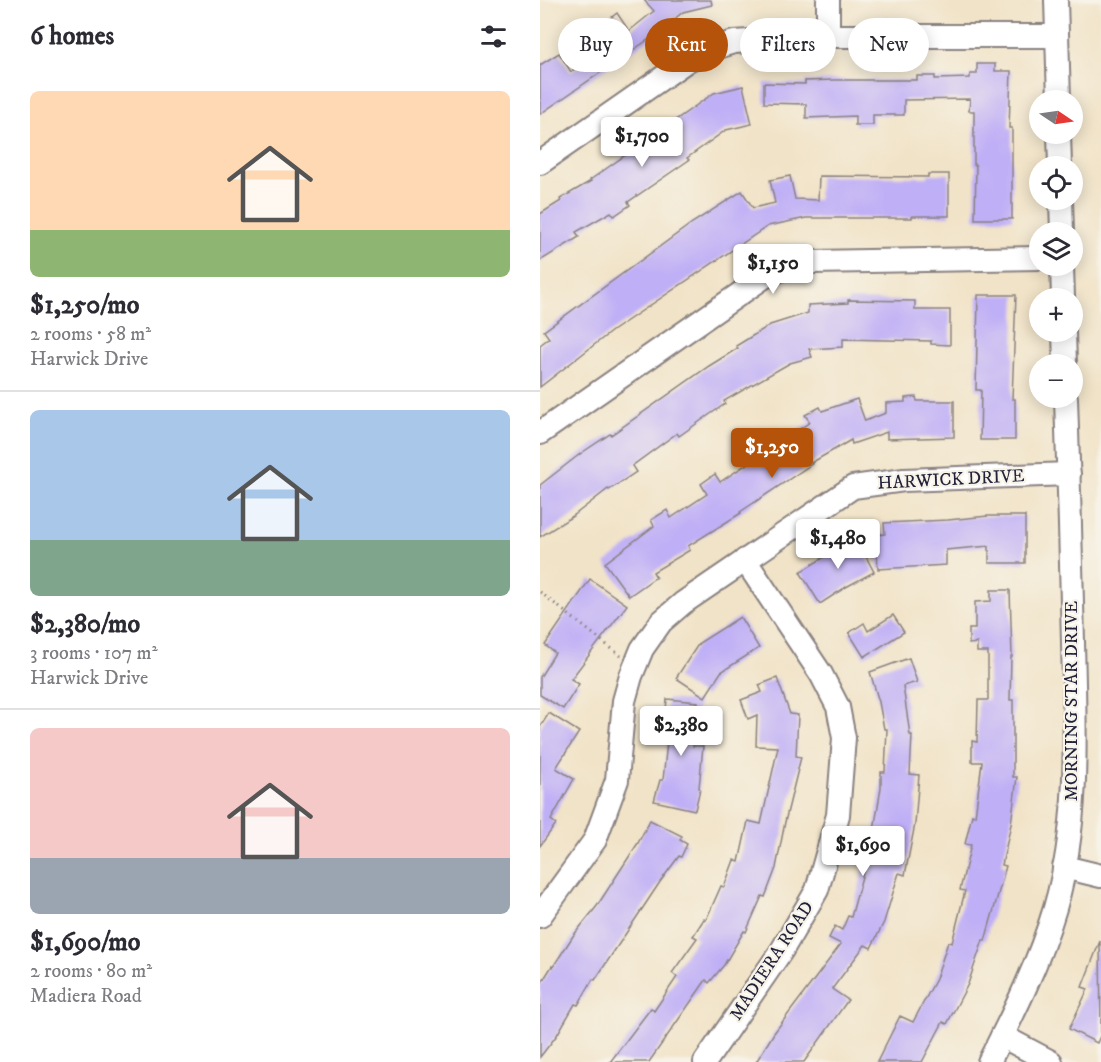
<!DOCTYPE html>
<html lang="en">
<head>
<meta charset="utf-8">
<style>
	body { margin:0; font-family:"IM FELL DW Pica",serif; background:#f2f2f3; color:#2b2b33; height:100vh; display:flex; flex-direction:column; font-size:22px; white-space:nowrap }
	* { box-sizing:border-box; margin:0 }
	p { font-size:20px; color:#7c7c81 }
	.icon { flex:none; width:33px; height:33px; fill:none; stroke:currentColor; stroke-width:2; stroke-linecap:round; stroke-linejoin:round }
	.map { position:relative; flex:1; overflow:hidden }
	.details { display:flex; flex-direction:column; background:#fff; width:540px }
	.details>* { flex:none }
	.hud { position:absolute; left:18px; top:18px; width:453px; height:54px; display:flex; gap:12px }
	.needle { width:39px; rotate:103deg }
	.controls { position:absolute; left:489px; top:90px; display:grid; gap:12px }
	.controls a { display:grid; place-items:center; width:54px; height:54px; border-radius:50%; background:#fff; box-shadow:0 3px 15px #0003; font-size:30px }
	.price { position:absolute; translate:-50% -51px; padding:0 14px; border-radius:6px; background:#fff; color:#222; font-size:20px; line-height:39px; filter:drop-shadow(0 2px 3px #0008) }
	.price::after { content:''; position:absolute; left:50%; top:36px; width:18px; height:14px; margin-left:-9px; background:inherit; clip-path:polygon(0 0,100% 0,50% 100%) }
	.price.active { background:#b45309; color:#fff }
	ul { padding:0; list-style:none }
	li { display:grid; align-content:center; gap:12px; height:318px; padding:0 30px }
	li+li { border-top:2px solid #e1e1e2 }
	li span { display:grid; place-items:center; height:186px; border-radius:9px; color:#555 }
	li>.icon { margin-inline-start:auto }
	span .icon { width:108px; height:108px; fill:#fffc; stroke-width:1 }
	li b { font-size:26px }
	h2 { display:flex; justify-content:space-between; align-items:center; height:72px; padding:0 30px; font-size:26px }
	.chip { padding:0 21px; border-radius:27px; background:#fff; box-shadow:0 3px 15px #0003; font-size:21px; line-height:54px }
	.chip.active { background:#b45309; color:#fff }
	main { display:flex; flex:1; min-height:0 }
	.map>svg:first-child { display:block }
</style>
</head>
<body>
<main>
<section class="details">
<h2>6 homes<svg class="icon" aria-label="filters" viewBox="0 0 24 24"><path d="M4 7h16M4 17h16"/><circle cx="9" cy="7" r="2"/><circle cx="15" cy="17" r="2"/></svg></h2>
<ul>
<li><span style="background:linear-gradient(#ffd9b3 75%,#8fb573 0)"><svg class="icon" aria-label="home" viewBox="0 0 24 24"><path d="M3 11l9-7 9 7M6 9v11h12V9"/></svg></span><div><b>$1,250/mo</b><p>2 rooms · 58 m²</p><p>Harwick Drive</p></div></li>
<li><span style="background:linear-gradient(#a9c7e8 70%,#7fa58c 0)"><svg class="icon" aria-label="home" viewBox="0 0 24 24"><path d="M3 11l9-7 9 7M6 9v11h12V9"/></svg></span><div><b>$2,380/mo</b><p>3 rooms · 107 m²</p><p>Harwick Drive</p></div></li>
<li><span style="background:linear-gradient(#f6c9c9 70%,#9aa5b1 0)"><svg class="icon" aria-label="home" viewBox="0 0 24 24"><path d="M3 11l9-7 9 7M6 9v11h12V9"/></svg></span><div><b>$1,690/mo</b><p>2 rooms · 80 m²</p><p>Madiera Road</p></div></li>
</ul>
</section>
<div class="map">
<svg width="561" height="1062" viewBox="0 0 561 1062">
	<rect width="100%" height="100%" fill="#f7f3e8"/>
	<filter id="ink" filterUnits="userSpaceOnUse"><feTurbulence type="fractalNoise" baseFrequency=".0167" numOctaves="2"/><feDisplacementMap in="SourceGraphic" scale="12" xChannelSelector="R" yChannelSelector="G"/><feConvolveMatrix kernelMatrix="1 2 1 2 8 2 1 2 1" color-interpolation-filters="sRGB"/></filter>
	<filter id="wash" filterUnits="userSpaceOnUse"><feTurbulence type="fractalNoise" baseFrequency=".008" numOctaves="4" result="noise"/><feDisplacementMap in="SourceGraphic" scale="24" xChannelSelector="R" yChannelSelector="G"/><feGaussianBlur stdDeviation="1.35" result="paint"/><feColorMatrix in="noise" values="0 0 0 0 0 0 0 0 0 0 0 0 0 0 0 0 0 1.4 0 .05"/><feComposite in="paint" operator="in"/></filter>
	<g filter="url(#wash)">
		<rect width="100%" height="100%" fill="#f1e3c7"/>
		<g id="blocks">
			<g fill="#bfaff6">
				<path d="M104 0H171L172 5 143 12 115 35 0 114V65L19 53 31 72 53 55 42 40 77 13 89 31 114 11Z"/>
				<path d="M437 64H455V71H471L469 128H472V219H435L436 165H434V111H429L430 99 364 100V115H333V125H315V116L266 118V104L224 103V83L265 84V81L294 80H377V76H395V79L430 78V74H437Z"/>
				<path d="M203 86 212 124 186 130 147 158 149 160 88 202 90 205 74 216 71 212 36 232 39 237 0 261V214L21 201 20 199 51 181 50 180 174 93Z"/>
				<path d="M388 174H409V216H372V218H266L228 226 72 331 0 387V345L9 338 4 331 152 223 202 191 213 208 235 203 230 180 250 176 255 199 278 200 279 176 388 177Z"/>
				<path d="M438 295H476L472 399H475V440H440L441 390H436Z"/>
				<path d="M308 300 375 301V310H410V345L391 344V341L303 339V347L269 349 272 357 250 363 184 401 185 404 169 415 139 436 137 433 92 466 96 472 69 490 68 489 33 516 0 537V485L40 454 70 434 71 435 169 366 198 348 196 346 230 325 268 313V305L308 303Z"/>
				<path d="M376 397 377 401H414V437L347 439V432L312 444 311 440 271 463 272 464 200 512 201 513 148 546 150 550 113 572 116 577 89 596 65 563 114 526 111 520 127 510 131 518 167 494 161 484 175 474 180 482 270 422 265 415 280 407 282 411 317 399 325 421 346 413V403L365 402V398Z"/>
				<path d="M448 516H485V563H449V546L406 550V565L338 569 336 535 345 534 344 523 408 520Z"/>
				<path d="M315 536 334 572 306 587 280 604 260 572 293 552 291 549Z"/>
				<path d="M50 579 87 605 31 679 39 684 23 709 0 695V677L15 653 5 645Z"/>
				<path d="M451 590H470L472 657H471L470 700H473V777H477L471 824 462 865 466 866 445 941 443 940 428 984 407 1024 403 1022 382 1062H337L360 1016 373 1022 396 979 408 942 412 943 425 891 420 890 431 845 425 844 432 815 435 816 442 762H432V741L437 742 438 700H448V652H437V643L429 644V629H435V602L451 601Z"/>
				<path d="M353 615 364 632 324 657 309 633 324 623 328 631Z"/>
				<path d="M200 617 219 648 181 672 165 697 136 678 159 643Z"/>
				<path d="M369 658 377 682 363 686 370 735H372L370 774 379 775 375 824 365 875 359 873 344 922 331 948 325 945 292 989 308 1000 264 1062H216L234 1033 301 944 289 938 295 926 302 930 308 916 311 917 333 836 341 788V772H345L347 729H344L339 702 330 672Z"/>
				<path d="M237 678 250 714 258 715 256 756 261 757 245 822 236 868 225 897 222 896 206 932 204 931 184 965 169 983 166 980 109 1062H70L111 1008 114 1011 137 977 132 973 157 938 153 936 164 919 166 920 181 886 184 887 194 860 199 862 208 821 221 824 238 747 216 746 217 715 208 719 201 700 222 692 219 685Z"/>
				<path d="M127 699 158 702 153 746H163L159 788 160 789 155 810 114 801 120 780H123L128 732H124Z"/>
				<path d="M9 713 39 732 16 768 34 779 11 820 16 824 0 846V727Z"/>
				<path d="M110 820 142 836 140 840 147 844 141 857 139 856 120 882 55 980 53 979 38 1005 35 1004 17 1035 0 1057V985L12 966 13 967 33 936 57 906 98 843Z"/>
				<path d="M560 941 561 1034 557 1043 529 1029 548 989 542 987Z"/>
			</g>
		</g>
	</g>
	<g filter="url(#ink)">
		<use href="#blocks" fill-opacity="0" stroke="#8a8281" stroke-width="1.5"/>
		<g fill="none" stroke-linecap="round" stroke-linejoin="round">
			<defs>
				<g id="minor">
					<path d="M288 0V36"/>
					<path d="M516 0 519 100"/>
					<path d="M519 134 520 166"/>
					<path d="M0 163 148 60 168 50 194 42 288 36H517"/>
					<path d="M521 200 522 232"/>
					<path d="M522 266 523 298"/>
					<path d="M524 332 525 364"/>
					<path d="M0 433 224 277 246 267 272 262 500 258"/>
					<path d="M524 867 561 876"/>
					<path d="M0 916 55 840 77 780 84 701 91 676 102 649 121 622 143 603 313 487 364 480 529 474"/>
					<path d="M462 1036 511 1062"/>
					<path d="M165 1062 242 950 277 890 298 815 304 738 298 707 281 674 205 560"/>
					<path d="M449 1062C474 1013 499 962 515 908 540 822 535 731 533 642 531 561 529 479 526 398"/>
				</g>
			</defs>
			<use href="#minor" stroke="#8a8281" stroke-width="26"/>
			<path stroke="#8a8281" stroke-width="3" stroke-dasharray="1.5 4.5" stroke-linecap="butt" d="M0 592 81 656"/>
			<use href="#minor" stroke="#fff" stroke-width="22"/>
		</g>
	</g>
	<g text-anchor="middle" dominant-baseline="central" stroke-width="4.5" stroke-linejoin="round" paint-order="stroke">
		<g font-size="18" fill="#22223b" stroke="#f7f3e8">
			<text transform="translate(411 480) rotate(-3)">HARWICK DRIVE</text>
			<text transform="translate(532 701) rotate(-90)">MORNING STAR DRIVE</text>
			<text transform="translate(232 961) rotate(-57)">MADIERA ROAD</text>
		</g>
	</g>
</svg>
<div class="controls">
<a><svg class="needle" viewBox="-14 -14 28 28"><path d="M0-13l5 13h-10z" fill="#e53935"/><path d="M0 13l5-13h-10z" fill="#7c7c81"/></svg></a>
<a><svg class="icon" aria-label="locate" viewBox="0 0 24 24"><circle cx="12" cy="12" r="6"/><path d="M12 2v4M12 18v4M2 12h4M18 12h4"/></svg></a>
<a><svg class="icon" aria-label="layers" viewBox="0 0 24 24"><path d="M12 4l9 5-9 5-9-5zM3 14l9 5 9-5"/></svg></a>
<a>+</a>
<a>−</a>
</div>
<b class="price" style="left:102px;top:168px">$1,700</b>
<b class="price" style="left:233px;top:295px">$1,150</b>
<b class="price active" style="left:232px;top:479px">$1,250</b>
<b class="price" style="left:298px;top:570px">$1,480</b>
<b class="price" style="left:141px;top:757px">$2,380</b>
<b class="price" style="left:323px;top:877px">$1,690</b>
<div class="hud">
<a class="chip">Buy</a>
<a class="chip active">Rent</a>
<a class="chip">Filters</a>
<a class="chip">New</a>
</div>
</div>
</main>
</body>
</html>
